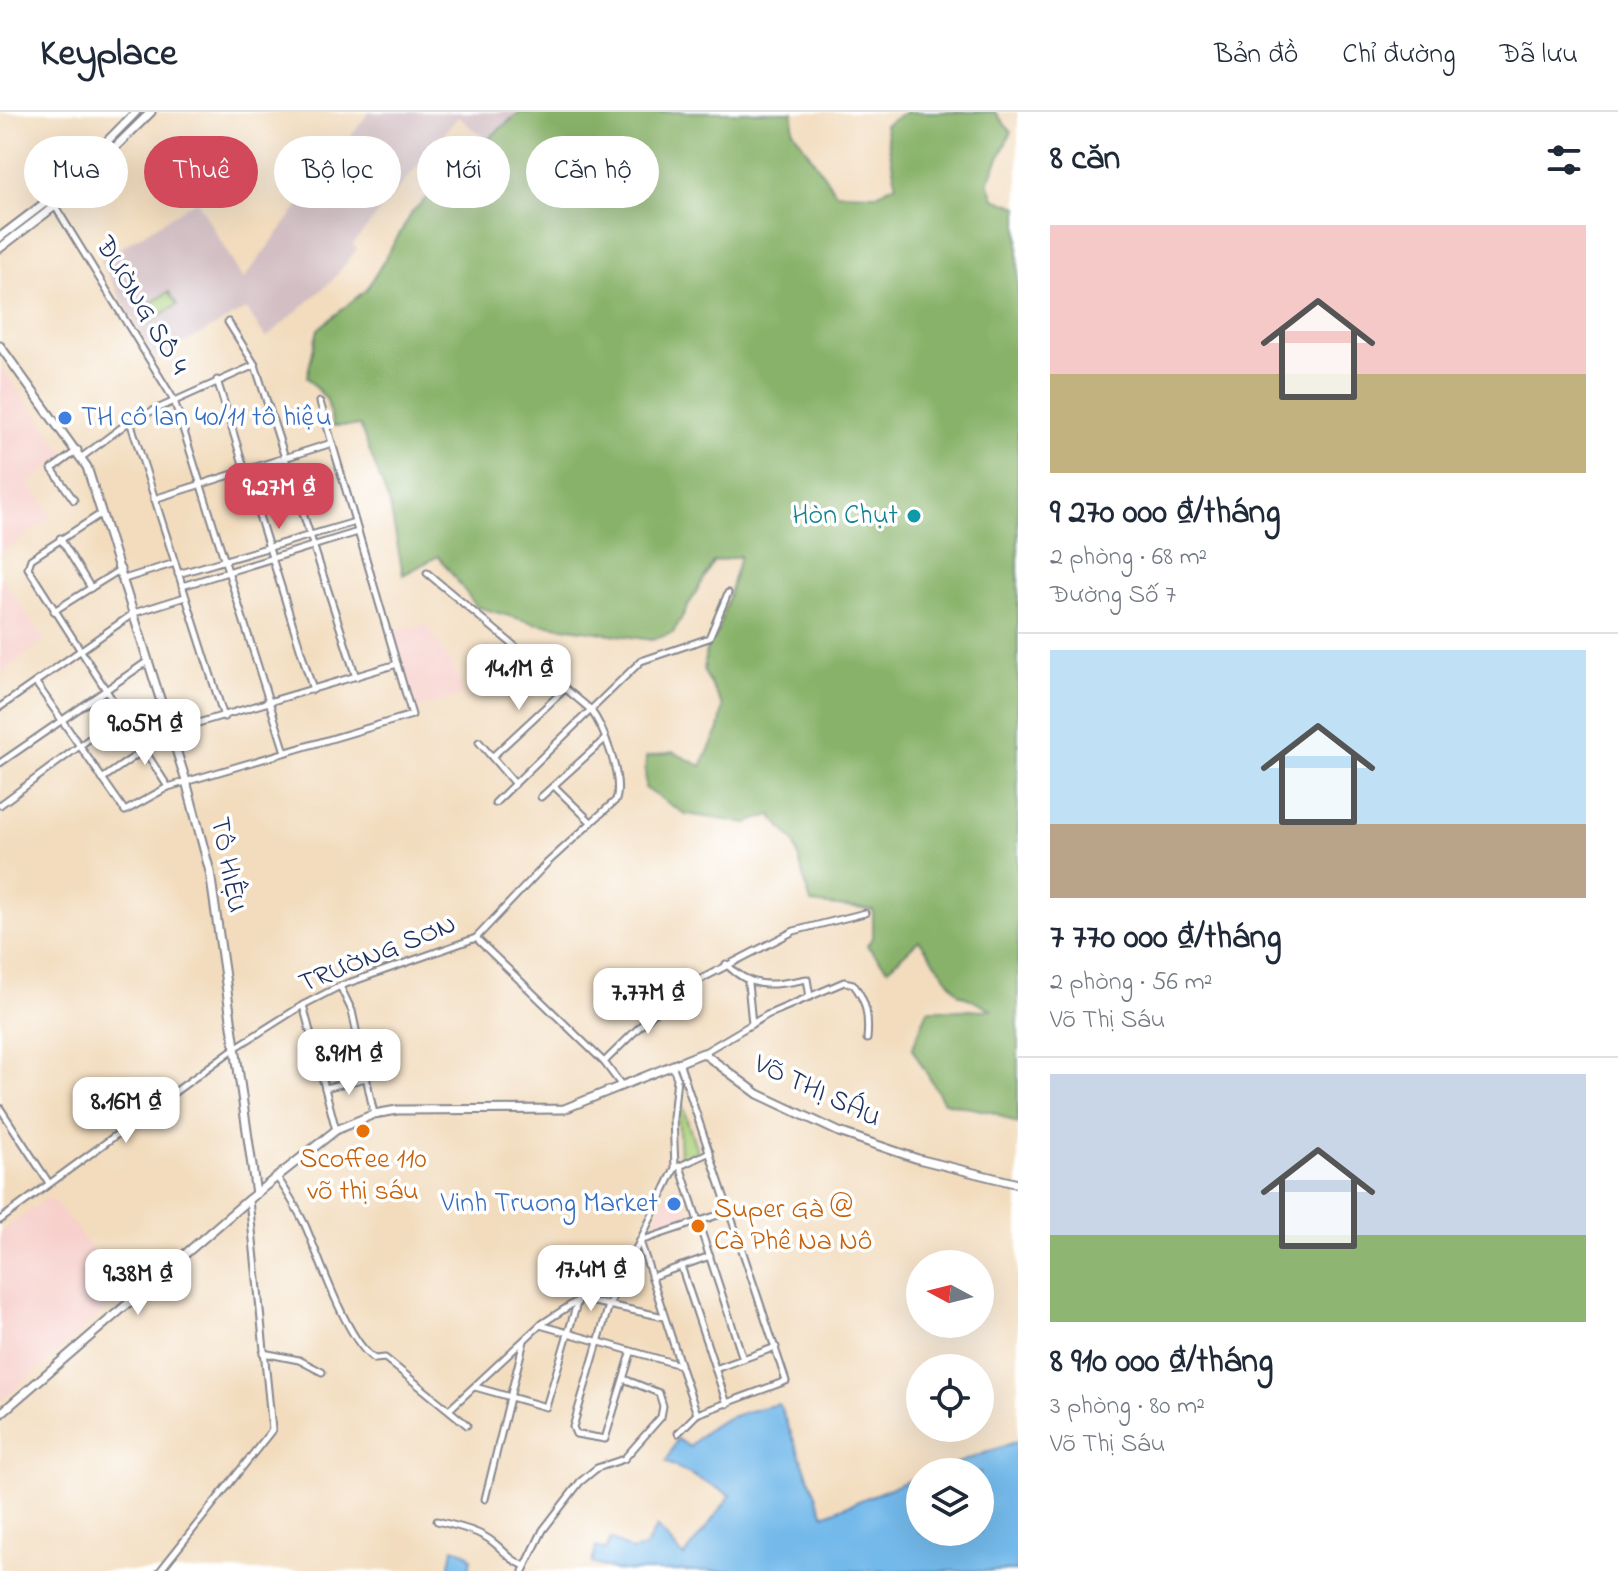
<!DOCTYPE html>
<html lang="vi">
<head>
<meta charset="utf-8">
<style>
	body { margin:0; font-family:"Indie Flower",sans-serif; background:#f6f6f7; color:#1f2937; height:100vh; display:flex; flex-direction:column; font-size:30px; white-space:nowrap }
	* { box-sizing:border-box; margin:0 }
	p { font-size:26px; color:#747a83 }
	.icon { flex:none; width:44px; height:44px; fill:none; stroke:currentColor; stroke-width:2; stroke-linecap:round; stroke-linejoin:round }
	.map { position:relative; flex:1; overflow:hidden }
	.panel { display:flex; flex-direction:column; background:#fff; width:600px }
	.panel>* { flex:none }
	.banner { position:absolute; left:24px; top:24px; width:760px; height:72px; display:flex; gap:16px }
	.needle { width:52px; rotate:277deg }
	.tools { position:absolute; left:906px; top:1138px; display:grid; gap:16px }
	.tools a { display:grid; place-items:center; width:88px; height:88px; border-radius:50%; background:#fff; box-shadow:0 8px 32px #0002; font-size:40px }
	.price { position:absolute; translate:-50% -68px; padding:0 18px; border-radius:16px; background:#fff; color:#222; font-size:26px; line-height:52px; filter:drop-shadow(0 2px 4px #0008) }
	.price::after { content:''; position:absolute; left:50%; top:48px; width:24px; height:18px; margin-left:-12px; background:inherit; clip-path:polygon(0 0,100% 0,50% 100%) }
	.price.on { background:#d1495b; color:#fff }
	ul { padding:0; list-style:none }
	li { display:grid; align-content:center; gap:16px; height:424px; padding:0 32px }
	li+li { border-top:2px solid #e0e1e3 }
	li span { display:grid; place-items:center; height:248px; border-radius:0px; color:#555 }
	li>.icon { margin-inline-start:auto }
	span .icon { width:144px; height:144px; fill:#fffc; stroke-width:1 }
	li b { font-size:34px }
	h2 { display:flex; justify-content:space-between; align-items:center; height:96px; padding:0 32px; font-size:34px }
	.pill { padding:0 28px; border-radius:36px; background:#fff; box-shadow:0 8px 32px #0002; font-size:28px; line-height:72px }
	.pill.on { background:#d1495b; color:#fff }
	header { display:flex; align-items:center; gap:48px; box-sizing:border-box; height:112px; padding:0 40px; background:#fff; border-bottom:2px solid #e0e1e3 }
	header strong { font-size:38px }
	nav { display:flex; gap:44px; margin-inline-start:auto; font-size:28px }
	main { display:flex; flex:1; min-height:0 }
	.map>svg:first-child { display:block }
</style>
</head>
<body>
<header>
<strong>Keyplace</strong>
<nav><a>Bản đồ</a><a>Chỉ đường</a><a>Đã lưu</a></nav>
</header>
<main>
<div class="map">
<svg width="1018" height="1459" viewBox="0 0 1018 1459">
	<rect width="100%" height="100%" fill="#fff"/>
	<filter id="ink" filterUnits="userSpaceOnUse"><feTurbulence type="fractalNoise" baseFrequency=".0125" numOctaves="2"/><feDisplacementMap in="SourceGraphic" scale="16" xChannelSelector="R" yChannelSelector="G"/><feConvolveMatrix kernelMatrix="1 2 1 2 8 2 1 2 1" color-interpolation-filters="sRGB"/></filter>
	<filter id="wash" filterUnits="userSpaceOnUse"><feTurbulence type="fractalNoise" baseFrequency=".006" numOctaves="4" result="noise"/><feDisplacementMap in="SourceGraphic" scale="32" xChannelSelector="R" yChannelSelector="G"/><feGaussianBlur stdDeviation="1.8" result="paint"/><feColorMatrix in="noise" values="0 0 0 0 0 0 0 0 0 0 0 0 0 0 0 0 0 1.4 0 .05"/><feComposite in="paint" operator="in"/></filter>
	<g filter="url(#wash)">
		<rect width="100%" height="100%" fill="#f2dcbd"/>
		<g fill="#f7d0cc">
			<path d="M0 254 67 343 29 371 52 404 0 443Z"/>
			<path d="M0 463 45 528 0 562Z"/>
			<path d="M427 512 460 568 462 579 459 585 413 597 392 519Z"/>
			<path d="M675 1070 689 1100 684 1102 685 1109 659 1117 656 1104Z"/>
			<path d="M46 1086 54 1089 123 1175 122 1183 0 1290V1121Z"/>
		</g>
		<path fill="#d2bec3" d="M369 0H520L487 28 458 5 353 132 357 137 332 169 266 226 246 197 156 247 100 149 197 88 243 168Z"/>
		<g fill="#abd079" stroke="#63806c" stroke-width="2">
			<path d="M169 180 177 193 151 209 143 196Z"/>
			<path d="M681 990 697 1039 680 1047 678 993Z"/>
		</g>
		<path fill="#88b269" stroke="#527064" stroke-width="2" d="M520 0H793V18L836 81 877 82 896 72 885 13 906 0H995L1011 20 988 70 994 86 1018 95V244L1014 271 1018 275V1012L995 1001 944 990 912 937 928 898H993L959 882 919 828 888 857 867 834 873 824V798L811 791 794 730 771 703 747 711 685 702 645 676 646 645 673 640 701 654 719 617 723 594 704 560 706 537 718 520 740 444 713 450 673 521 652 528 534 511 477 495 438 444 403 463 390 393 360 314H333L327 288 307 265 318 217 367 177 413 99 450 64 485 45 487 28Z"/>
		<g fill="#73b9ea" stroke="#4774a4" stroke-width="2">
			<path d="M779 1292 824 1403 920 1364V1420H980V1360H933L1018 1329V1459H616L592 1451 596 1435 606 1438 611 1427 632 1439 645 1435 657 1415 684 1445 731 1383 666 1350 677 1327 690 1335C714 1305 743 1300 779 1292Z"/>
			<path d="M453 1436 466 1440 471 1446 469 1459H449Z"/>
		</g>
	</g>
	<g filter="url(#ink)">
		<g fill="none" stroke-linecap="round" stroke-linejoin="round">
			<defs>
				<g id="street">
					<path d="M55 94 174 288 285 640"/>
					<path d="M228 210 255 253 356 565"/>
					<path d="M217 268 313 578"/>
					<path d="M130 309 224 605"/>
					<path d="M82 345 130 309 255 253"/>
					<path d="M154 387 332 331"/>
					<path d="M74 388 52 357 78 338"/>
					<path d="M102 401 31 447 28 456 168 675"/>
					<path d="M60 426 91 476"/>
					<path d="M178 462 355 410"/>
					<path d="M124 467 175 451"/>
					<path d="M182 474 358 420"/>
					<path d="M54 499 121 457"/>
					<path d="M36 571 125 699 168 675 412 603 320 290"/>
					<path d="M0 595 134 501 185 485"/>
					<path d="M479 630 515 672"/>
					<path d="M492 645 565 577"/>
					<path d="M0 651 148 549"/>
					<path d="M102 667 171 619 397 552"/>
					<path d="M554 674 591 710"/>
					<path d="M541 685 605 627"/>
					<path d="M495 691 641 549 709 526 728 481"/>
					<path d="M0 693 120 604"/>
					<path d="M476 826 604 950 674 881 794 819 865 801"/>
					<path d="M726 852C753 879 773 873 807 867L810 885"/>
					<path d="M748 871 752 912"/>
					<path d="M340 874 352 899 374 1002"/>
					<path d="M303 893 336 1018"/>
					<path d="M316 941 358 931"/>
					<path d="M703 941 767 903 844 870 853 872C867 889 869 906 867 927"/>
					<path d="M604 950 622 974"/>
					<path d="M325 976 366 966"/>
					<path d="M0 996 49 1071"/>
					<path d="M680 1054 743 1247"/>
					<path d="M678 1055 710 1040"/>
					<path d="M277 1065C287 1080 297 1096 305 1113 319 1145 348 1232 375 1247L385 1246 467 1313"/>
					<path d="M0 1108 235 936 303 893 340 874 476 826 547 751 616 688C623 666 604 615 590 597L427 461"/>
					<path d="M681 1154 727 1292"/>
					<path d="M651 1165 710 1144"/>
					<path d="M540 1213 680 1253 697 1302 786 1269 679 950"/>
					<path d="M263 1241 299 1248 322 1260"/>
					<path d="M631 1241 605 1327 576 1322 573 1315 609 1193 675 1056 673 1006 677 966 672 953"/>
					<path d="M680 1252 640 1129 730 1099"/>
					<path d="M715 1257 776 1235"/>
					<path d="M475 1275 546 1295 578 1188"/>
					<path d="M450 1297 540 1213 580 1187 664 1205"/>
					<path d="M678 1321 697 1302"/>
					<path d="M485 1387 524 1229"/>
					<path d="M437 1409C456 1414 478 1418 493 1430 507 1441 507 1446 525 1454"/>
					<path d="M160 1459 272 1318 249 1088"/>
					<path d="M523 1459 543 1418 580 1370 597 1356 624 1347 661 1305 663 1294 659 1281 624 1267"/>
				</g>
				<g id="secondary">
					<path d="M0 125 50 87 136 0"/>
					<path d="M0 136 55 94 151 0"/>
					<path d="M0 234 87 355 186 669 210 760 256 1082"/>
					<path d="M0 1302 249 1087 336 1018 374 1002 397 998 564 997 703 941 758 982 839 1020 918 1047 1018 1072"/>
				</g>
			</defs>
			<use href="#street" stroke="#86868e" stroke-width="9"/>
			<use href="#secondary" stroke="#86868e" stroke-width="11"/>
			<use href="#street" stroke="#fff" stroke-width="5"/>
			<use href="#secondary" stroke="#fff" stroke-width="7"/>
		</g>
	</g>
	<g fill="#3f7fe0" stroke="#fff" stroke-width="3">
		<circle cx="65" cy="306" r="8"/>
		<circle cx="674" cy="1092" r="8"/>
	</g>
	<circle fill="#0f9aa8" stroke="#fff" stroke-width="3" cx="914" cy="404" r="8"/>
	<g fill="#e8710a" stroke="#fff" stroke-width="3">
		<circle cx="363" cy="1019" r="8"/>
		<circle cx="698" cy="1114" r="8"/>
	</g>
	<g text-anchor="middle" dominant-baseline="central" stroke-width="7" stroke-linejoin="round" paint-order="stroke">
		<g font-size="28" fill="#1b2f5e" stroke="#fff">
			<text transform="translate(141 194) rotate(59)">ĐƯỜNG SỐ 4</text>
			<text transform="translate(227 753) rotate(79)">TÔ HIỆU</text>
			<text transform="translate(378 843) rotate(-22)">TRƯỜNG SƠN</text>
			<text transform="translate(817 980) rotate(25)">VÕ THỊ SÁU</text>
		</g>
		<g font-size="28" fill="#366cbe" stroke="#fff" text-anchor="start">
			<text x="81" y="306">TH cô lan 40/11 tô hiệu</text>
			<text x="658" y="1092" text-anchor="end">Vinh Truong Market</text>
		</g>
		<g font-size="28" fill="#0d838f" stroke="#fff" text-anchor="end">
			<text x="898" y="404">Hòn Chụt</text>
		</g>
		<g font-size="28" fill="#c56008" stroke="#fff">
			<text x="363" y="1048">Scoffee 110<tspan x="363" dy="32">võ thị sáu</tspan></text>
			<text x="714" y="1098" text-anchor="start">Super Gà @<tspan x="714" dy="32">Cà Phê Na Nô</tspan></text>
		</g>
	</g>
</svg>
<div class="tools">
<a><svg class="needle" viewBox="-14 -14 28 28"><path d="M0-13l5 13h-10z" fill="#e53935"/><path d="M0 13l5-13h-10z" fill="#747a83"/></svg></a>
<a><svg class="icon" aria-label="locate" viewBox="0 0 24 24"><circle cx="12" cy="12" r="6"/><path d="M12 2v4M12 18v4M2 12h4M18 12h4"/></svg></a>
<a><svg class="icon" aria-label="layers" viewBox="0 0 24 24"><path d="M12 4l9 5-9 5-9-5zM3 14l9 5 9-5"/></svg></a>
</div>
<b class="price on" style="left:279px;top:419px">9.27M ₫</b>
<b class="price" style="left:519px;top:600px">14.1M ₫</b>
<b class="price" style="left:145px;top:655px">9.05M ₫</b>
<b class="price" style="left:648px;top:924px">7.77M ₫</b>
<b class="price" style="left:349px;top:985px">8.91M ₫</b>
<b class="price" style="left:126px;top:1033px">8.16M ₫</b>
<b class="price" style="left:591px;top:1201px">17.4M ₫</b>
<b class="price" style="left:138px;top:1205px">9.38M ₫</b>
<div class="banner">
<a class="pill">Mua</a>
<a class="pill on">Thuê</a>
<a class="pill">Bộ lọc</a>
<a class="pill">Mới</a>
<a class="pill">Căn hộ</a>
</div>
</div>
<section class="panel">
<h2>8 căn<svg class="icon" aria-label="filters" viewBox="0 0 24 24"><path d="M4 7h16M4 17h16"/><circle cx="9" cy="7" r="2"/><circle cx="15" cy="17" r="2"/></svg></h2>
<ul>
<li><span style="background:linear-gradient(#f6c9c9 60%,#c2b280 0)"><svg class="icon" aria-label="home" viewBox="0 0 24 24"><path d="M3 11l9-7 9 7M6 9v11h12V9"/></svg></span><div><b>9 270 000 ₫/tháng</b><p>2 phòng · 68 m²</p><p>Đường Số 7</p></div></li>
<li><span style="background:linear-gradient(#bfe0f5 70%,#b9a48a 0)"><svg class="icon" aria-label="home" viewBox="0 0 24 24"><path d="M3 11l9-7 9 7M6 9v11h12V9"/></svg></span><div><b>7 770 000 ₫/tháng</b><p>2 phòng · 56 m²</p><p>Võ Thị Sáu</p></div></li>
<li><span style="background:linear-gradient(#c9d6e8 65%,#8fb573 0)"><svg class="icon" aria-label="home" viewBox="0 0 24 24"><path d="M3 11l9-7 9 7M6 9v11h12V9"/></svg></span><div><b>8 910 000 ₫/tháng</b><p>3 phòng · 80 m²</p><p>Võ Thị Sáu</p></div></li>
</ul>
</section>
</main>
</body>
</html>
